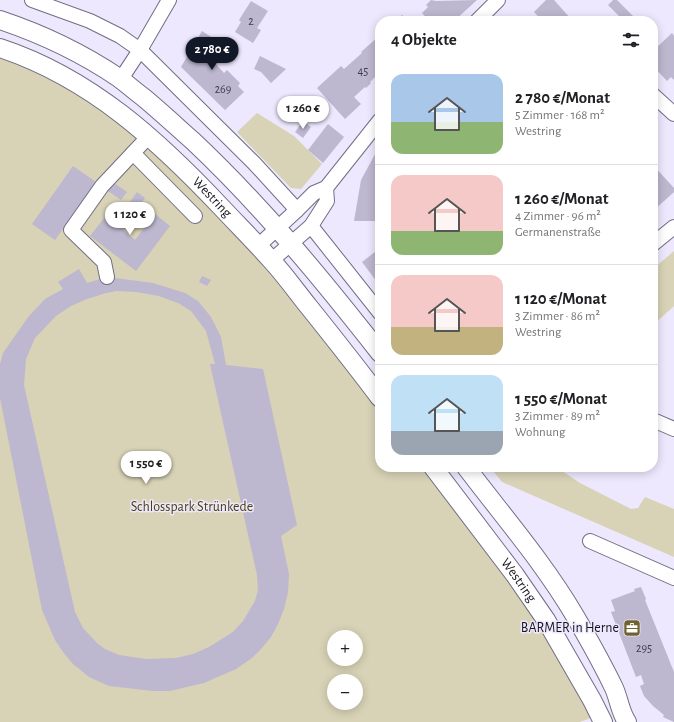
<!DOCTYPE html>
<html lang="de">
<head>
<meta charset="utf-8">
<style>
	body { margin:0; font-family:"Alegreya Sans",sans-serif; background:#f6f6f6; color:#202124; height:100vh; display:flex; flex-direction:column; font-size:15px; white-space:nowrap }
	* { box-sizing:border-box; margin:0 }
	p { font-size:13px; color:#757577 }
	.icon { flex:none; width:22px; height:22px; fill:none; stroke:currentColor; stroke-width:2; stroke-linecap:round; stroke-linejoin:round }
	.map { position:relative; flex:1; overflow:hidden }
	.details { position:absolute; left:375px; top:16px; width:283px; height:456px; display:flex; flex-direction:column; background:#fff; border-radius:16px; box-shadow:0 2px 10px #0003 }
	.details>* { flex:none }
	.buttons { position:absolute; left:327px; top:630px; display:grid; gap:8px }
	.buttons a { display:grid; place-items:center; width:36px; height:36px; border-radius:50%; background:#fff; box-shadow:0 2px 10px #0003; font-size:20px }
	.price { position:absolute; translate:-50% -34px; padding:0 9px; border-radius:14px; background:#fff; color:#222; font-size:13px; line-height:26px; filter:drop-shadow(0 1px 2px #0008) }
	.price::after { content:''; position:absolute; left:50%; top:24px; width:12px; height:9px; margin-left:-6px; background:inherit; clip-path:polygon(0 0,100% 0,50% 100%) }
	.price.active { background:#111827; color:#fff }
	ul { padding:0; list-style:none }
	li { display:flex; align-items:center; gap:12px; height:100px; padding:0 16px }
	li+li { border-top:1px solid #e0e0e0 }
	li span { display:grid; place-items:center; flex:none; width:112px; height:80px; border-radius:12px; color:#555 }
	li>.icon { margin-inline-start:auto }
	span .icon { width:48px; height:48px; fill:#fffc; stroke-width:1 }
	li b { font-size:17px }
	h2 { display:flex; justify-content:space-between; align-items:center; height:48px; padding:0 16px; font-size:17px }
	.map>svg:first-child { display:block }
</style>
</head>
<body>
<div class="map">
<svg width="674" height="722" viewBox="0 0 674 722">
	<rect width="100%" height="100%" fill="#ede8fd"/>
	<g fill="#d8d2b6" fill-rule="evenodd">
		<path d="M0 57 43 74 93 103 129 130 162 159 210 207 257 257 301 309 380 411V467H423L524 602 596 716 580 722H0ZM334 637H356V659H334ZM334 681H356V703H334Z"/>
		<path d="M257 113 294 136 322 164 301 189 291 188 237 132Z"/>
		<path d="M674 251V306L653 325V269Z"/>
		<path d="M490 467H556L580 483 631 509 638 508 645 497 674 509V557L502 482Z"/>
	</g>
	<g fill="#bdb7cf" fill-rule="evenodd">
		<path d="M431 0 436 1 477 0 454 21H429L422 13 428 7 426 5Z"/>
		<path d="M546 0H554L571 19 569 21H542L534 12Z"/>
		<path d="M613 0H617L637 20 615 21 620 17 608 5Z"/>
		<path d="M251 1 268 11 257 28 261 30 253 43 235 32 241 22 239 20Z"/>
		<path d="M402 15 408 21H395Z"/>
		<path d="M202 31 227 47 215 63 224 73 227 70 240 83 238 86 244 92 225 110 181 67Z"/>
		<path d="M672 33 674 36V80L671 77 667 81 653 66V51Z"/>
		<path d="M380 35V72L370 82 371 83 366 88 365 87 354 97 361 104 345 119 317 88 341 66 344 69 362 53 361 52Z"/>
		<path d="M260 56 286 69 271 83 261 72 254 69Z"/>
		<path d="M300 102 311 108 305 118 294 112Z"/>
		<path d="M303 121 311 127 303 138 295 132Z"/>
		<path d="M328 124 344 137 323 163 308 150Z"/>
		<path d="M380 145V221H354L361 180Z"/>
		<path d="M653 165 674 188V192L653 211Z"/>
		<path d="M73 166 96 182 55 240 32 224Z"/>
		<path d="M114 183 127 192 121 200 108 191Z"/>
		<path d="M137 192 145 198 123 230 135 240 155 214 170 226 136 271 90 236 105 217 114 225Z"/>
		<path d="M380 248V286L362 262Z"/>
		<path d="M79 269 87 283 107 277 153 283 185 293 198 301 211 317 221 337 226 365 263 369 297 525 281 536 289 574 288 592 284 609 278 624 271 637 261 649 252 658 236 669 204 683 170 691H153L109 686 89 677 73 664 63 652 55 640 42 610 0 398V364L3 353 29 316 45 299 63 289 58 282ZM117 291 136 292 159 296 178 303 191 311 206 331 215 364H210L257 575 258 590 255 601 243 621 233 632 209 647 193 654 176 658 146 659 119 655 105 649 97 643 83 628 75 612 24 385 26 359 35 338 56 316 71 306 87 299 106 293Z"/>
		<path d="M202 276 211 280 207 286 199 282Z"/>
		<path d="M641 587 646 599 645 600 674 672V722L663 717 664 715 653 706 644 696 640 686 644 684 641 675 636 677 611 612 615 611 611 600 635 591 634 589Z"/>
	</g>
	<g fill="none" stroke-linecap="round" stroke-linejoin="round">
		<defs>
			<g id="minor">
				<path d="M32 0 90 21 120 36 140 50 254 163 297 210"/>
				<path d="M477 21 498 0"/>
				<path d="M121 79 140 50 169 0"/>
				<path d="M653 95 674 114"/>
				<path d="M133 153 195 216"/>
				<path d="M311 226 380 313"/>
				<path d="M653 244 674 227"/>
				<path d="M258 246 297 210 314 193 326 188 380 120"/>
				<path d="M272 260 311 226 327 201 326 188"/>
				<path d="M107 277 104 262 71 230 102 186 149 136"/>
				<path d="M653 420 674 429"/>
				<path d="M590 541 674 578"/>
			</g>
			<g id="major">
				<path d="M0 20C42 34 82 53 119 78 127 84 135 91 143 97 160 111 176 126 193 141 262 206 322 279 380 353"/>
				<path id="s1" d="M0 48C91 78 159 141 223 209 239 226 256 243 271 260 285 275 296 291 309 307 333 337 357 367 380 398"/>
				<path id="s2" d="M433 467 515 575 546 620 592 700 603 722"/>
				<path d="M466 467C503 516 544 563 575 616 589 640 602 663 614 688 619 699 620 712 627 722"/>
			</g>
		</defs>
		<use href="#minor" stroke="#726d83" stroke-width="16"/>
		<use href="#major" stroke="#726d83" stroke-width="20"/>
		<use href="#minor" stroke="#fff" stroke-width="14"/>
		<use href="#major" stroke="#fff" stroke-width="18"/>
	</g>
	<defs>
		<symbol id="office-square" viewBox="-11 -11 22 22"><rect x="-9" y="-9" width="18" height="18" rx="4" fill="#6e622f" stroke="#ede8fd"/><path d="M-6-3h4V-5.5h4V-3h4V5H-6ZM-1-4.5V-3h2v-1.5ZM-6 0V1H6V0Z" fill="#fff"/></symbol>
	</defs>
	<g fill-rule="evenodd">
		<use href="#office-square" x="622" y="618" width="20" height="20"/>
	</g>
	<g text-anchor="middle" dominant-baseline="central" stroke-width="3" stroke-linejoin="round" paint-order="stroke">
		<g font-size="12" fill="#403e4a">
			<text x="251" y="21">2</text>
			<text x="363" y="71">45</text>
			<text x="223" y="89">269</text>
			<text x="644" y="648">295</text>
		</g>
		<g font-size="14" fill="#17151e" stroke="#ede8fd">
			<text stroke="none"><textPath href="#s1" startOffset="262">Westring</textPath></text>
			<text stroke="none"><textPath href="#s2" startOffset="142">Westring</textPath></text>
		</g>
		<g font-size="14" fill="#4a3f0e" stroke="#ede8fd">
			<text x="192" y="507">Schlosspark Strünkede</text>
		</g>
		<g font-size="14" fill="#17151e" stroke="#ede8fd" text-anchor="end">
			<text x="619" y="628">BARMER in Herne</text>
		</g>
	</g>
</svg>
<div class="buttons">
<a>+</a>
<a>−</a>
</div>
<b class="price active" style="left:212px;top:71px">2 780 €</b>
<b class="price" style="left:303px;top:130px">1 260 €</b>
<b class="price" style="left:130px;top:236px">1 120 €</b>
<b class="price" style="left:146px;top:485px">1 550 €</b>
<section class="details">
<h2>4 Objekte<svg class="icon" aria-label="filters" viewBox="0 0 24 24"><path d="M4 7h16M4 17h16"/><circle cx="9" cy="7" r="2"/><circle cx="15" cy="17" r="2"/></svg></h2>
<ul>
<li><span style="background:linear-gradient(#a9c7e8 60%,#8fb573 0)"><svg class="icon" aria-label="home" viewBox="0 0 24 24"><path d="M3 11l9-7 9 7M6 9v11h12V9"/></svg></span><div><b>2 780 €/Monat</b><p>5 Zimmer · 168 m²</p><p>Westring</p></div></li>
<li><span style="background:linear-gradient(#f6c9c9 70%,#8fb573 0)"><svg class="icon" aria-label="home" viewBox="0 0 24 24"><path d="M3 11l9-7 9 7M6 9v11h12V9"/></svg></span><div><b>1 260 €/Monat</b><p>4 Zimmer · 96 m²</p><p>Germanenstraße</p></div></li>
<li><span style="background:linear-gradient(#f6c9c9 65%,#c2b280 0)"><svg class="icon" aria-label="home" viewBox="0 0 24 24"><path d="M3 11l9-7 9 7M6 9v11h12V9"/></svg></span><div><b>1 120 €/Monat</b><p>3 Zimmer · 86 m²</p><p>Westring</p></div></li>
<li><span style="background:linear-gradient(#bfe0f5 70%,#9aa5b1 0)"><svg class="icon" aria-label="home" viewBox="0 0 24 24"><path d="M3 11l9-7 9 7M6 9v11h12V9"/></svg></span><div><b>1 550 €/Monat</b><p>3 Zimmer · 89 m²</p><p>Wohnung</p></div></li>
</ul>
</section>
</div>
</body>
</html>
